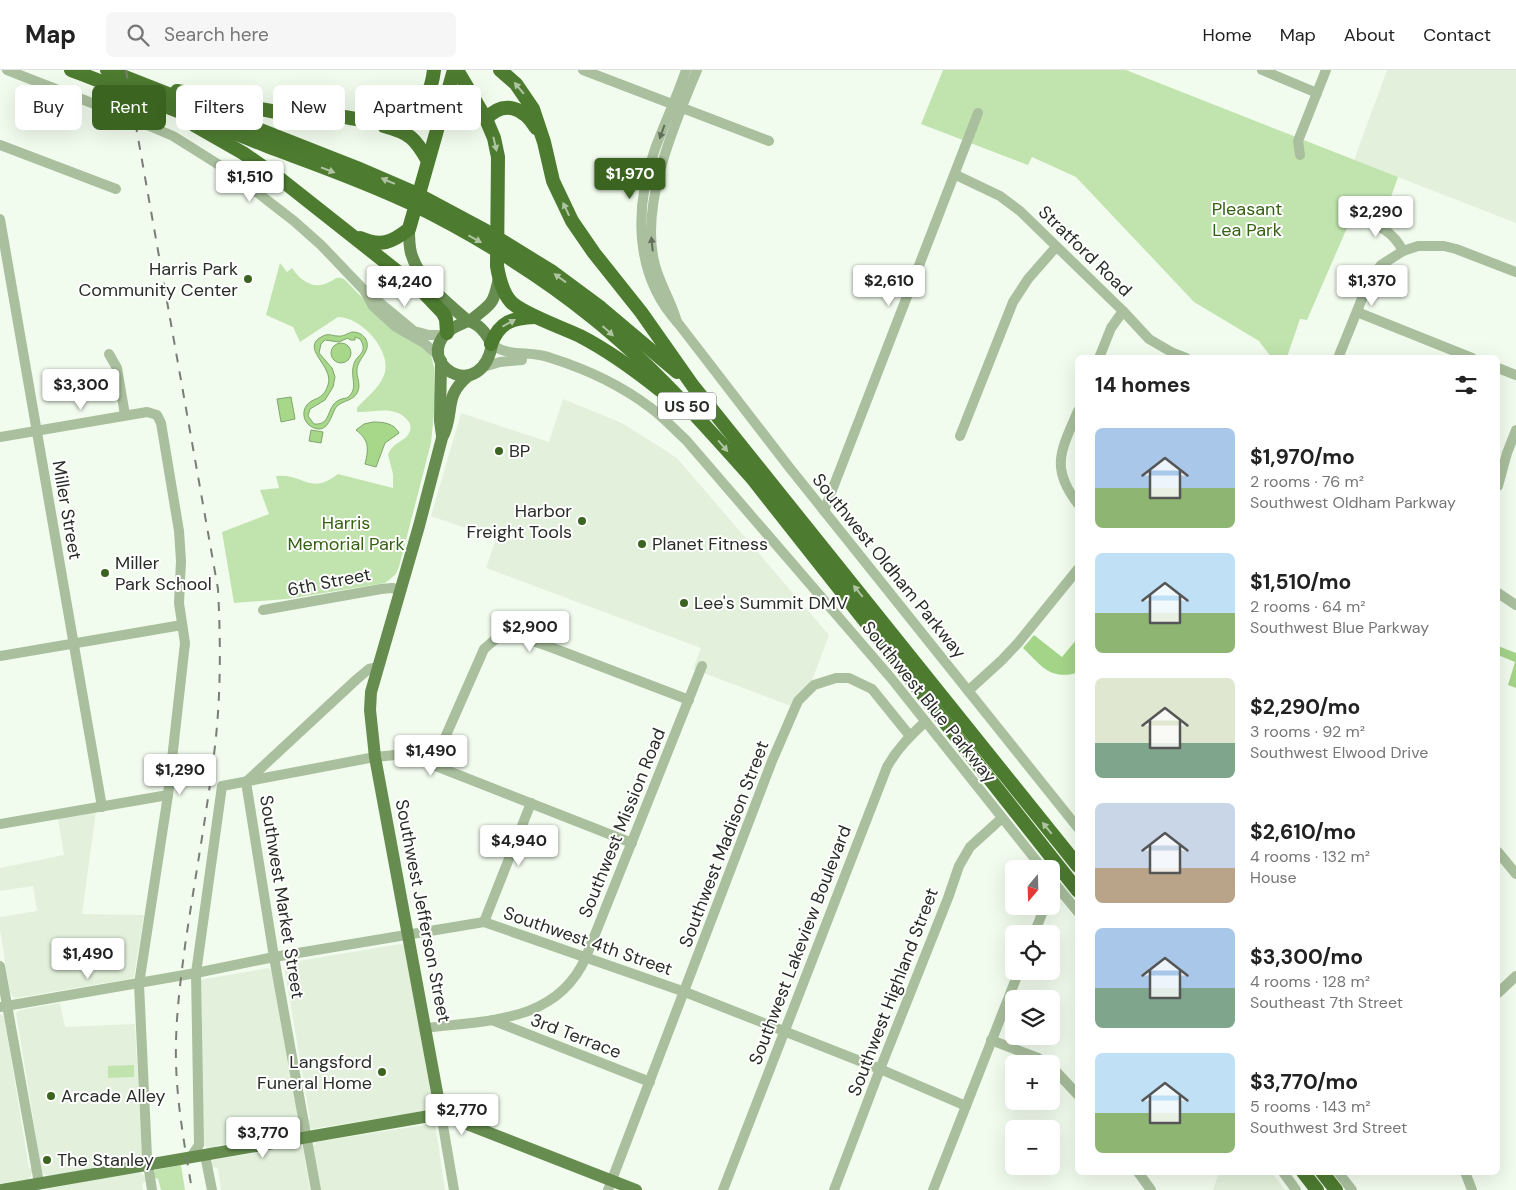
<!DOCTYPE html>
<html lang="en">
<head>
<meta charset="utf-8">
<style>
	body { margin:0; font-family:"DM Sans",sans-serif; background:#f6f6f6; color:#222; height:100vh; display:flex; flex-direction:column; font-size:19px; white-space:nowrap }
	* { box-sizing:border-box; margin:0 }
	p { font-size:16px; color:#767676 }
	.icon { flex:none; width:28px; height:28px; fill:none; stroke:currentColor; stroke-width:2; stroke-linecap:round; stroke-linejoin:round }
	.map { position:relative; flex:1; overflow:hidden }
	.details { position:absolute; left:1075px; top:285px; width:425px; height:820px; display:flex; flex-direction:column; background:#fff; border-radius:8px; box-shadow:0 5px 20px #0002 }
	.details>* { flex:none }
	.top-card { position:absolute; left:15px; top:15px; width:475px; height:45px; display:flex; gap:10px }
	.needle { width:32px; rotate:199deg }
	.controls { position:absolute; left:1005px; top:790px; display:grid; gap:10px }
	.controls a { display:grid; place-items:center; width:55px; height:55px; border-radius:8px; background:#fff; box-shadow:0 5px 20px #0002; font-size:25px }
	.price { position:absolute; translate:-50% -42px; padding:0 11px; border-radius:5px; background:#fff; color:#222; font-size:16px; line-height:32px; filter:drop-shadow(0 1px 2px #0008) }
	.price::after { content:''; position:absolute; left:50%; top:30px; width:15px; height:11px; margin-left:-8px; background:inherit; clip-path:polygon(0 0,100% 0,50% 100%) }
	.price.current { background:#3b6420; color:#fff }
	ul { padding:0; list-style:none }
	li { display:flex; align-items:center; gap:15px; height:125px; padding:0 20px }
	li span { display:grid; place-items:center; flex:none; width:140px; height:100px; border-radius:8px; color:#555 }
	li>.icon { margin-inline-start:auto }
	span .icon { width:60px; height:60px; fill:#fffc; stroke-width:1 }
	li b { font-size:21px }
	h2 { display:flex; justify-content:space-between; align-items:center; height:60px; padding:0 20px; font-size:21px }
	.pill { padding:0 18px; border-radius:8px; background:#fff; box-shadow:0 5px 20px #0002; font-size:18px; line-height:45px }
	.pill.current { background:#3b6420; color:#fff }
	header { display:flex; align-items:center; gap:30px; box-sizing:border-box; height:70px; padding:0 25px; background:#fff; border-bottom:1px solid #e0e0e0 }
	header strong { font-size:24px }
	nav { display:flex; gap:28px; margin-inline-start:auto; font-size:18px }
	.search { width:350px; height:45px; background:#f6f6f6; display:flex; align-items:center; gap:12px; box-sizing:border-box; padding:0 18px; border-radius:8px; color:#767676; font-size:19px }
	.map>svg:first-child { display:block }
</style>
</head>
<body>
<header>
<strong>Map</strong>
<div class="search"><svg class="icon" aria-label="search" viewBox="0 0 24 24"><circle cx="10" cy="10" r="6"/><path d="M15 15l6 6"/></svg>Search here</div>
<nav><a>Home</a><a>Map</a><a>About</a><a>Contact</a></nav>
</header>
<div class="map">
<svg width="1516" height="1120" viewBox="0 0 1516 1120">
	<rect width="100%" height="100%" fill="#f2fcee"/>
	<g fill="#e3f1dc">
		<path d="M1387 0H1516V153L1354 90Z"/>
		<path d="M563 329 622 353 677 388 829 565 811 613 791 636 693 599 701 578 486 498 496 469 431 446 461 343 549 372Z"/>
		<path d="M96 741 82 844 144 845 134 907 129 909 16 928 13 927 10 922 0 860V847L37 841 33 816 0 821V798L64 785 58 749Z"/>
		<path d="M400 874 404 875 432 1030V1035L429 1039 424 1041 312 1059 309 1057 308 1051 310 1048 284 897 287 894 292 892Z"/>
		<path d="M269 898 272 902 300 1058 296 1063 291 1065 287 1063 216 1076 215 1079 207 1078 203 1074 201 911 204 909Z"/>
		<path d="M60 933 65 957 135 954 142 1084 139 1090 49 1107 42 1103 16 943 20 940Z"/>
		<path d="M0 944 4 946 29 1098 32 1099V1103L28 1110 0 1114Z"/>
		<path d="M430 1054 435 1056 436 1059 445 1120H319L312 1078 316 1072Z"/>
		<path d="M301 1075 305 1082 304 1085 310 1120H221L218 1099 211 1096 213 1090Z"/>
		<path d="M138 1101 145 1106 146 1111 142 1114 143 1120H46L47 1119Z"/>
		<path d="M1219 1103H1272L1285 1120H1213Z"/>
	</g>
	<g fill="#c1e4ae">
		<path d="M943 0H1126L1398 107 1381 155 1353 144 1307 250 1300 249 1287 287H1271L1259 271 1194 232 1076 107 1032 87 1028 95 921 54Z"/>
		<path d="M280 193 287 202 292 198C300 210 314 221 329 212 336 209 336 206 344 209L393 259 415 271 431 285 434 297 435 333 431 373 399 497 395 505 385 513 287 529 234 533 222 462 269 444 260 420 279 418 276 406C304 403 310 426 338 404L393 418V404L388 385C393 371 405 372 409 363 411 360 411 355 409 352 396 334 374 343 357 342V338C366 327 379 319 384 305 393 281 361 247 338 247L300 272 293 257 266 245Z"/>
		<path d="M134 995V1007L108 1008V996Z"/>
		<path d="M181 1095 185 1120H161L158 1109 153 1107 155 1100Z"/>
	</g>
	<g fill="#a3d487">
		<path d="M1034 565 1062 587 1077 569V603C1049 610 1042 596 1023 578Z"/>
		<path d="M1498 576 1516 583V618L1508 615 1515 592 1498 585Z"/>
	</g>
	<g fill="#a7d88a" stroke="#81a56c" fill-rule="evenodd">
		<path d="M352 262C358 262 362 264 365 268 373 280 358 288 357 299 356 307 361 313 358 321 354 331 344 330 337 336 331 343 329 366 312 357 304 353 301 342 307 335 313 327 323 331 328 315 335 296 298 278 323 266 329 263 332 266 338 266 343 267 348 263 352 262ZM355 267 360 269C362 272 364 276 363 280 361 286 355 288 354 294 349 307 360 318 347 328 323 330 335 356 314 354L308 346 310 339 325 330 333 317 335 307 332 298 319 283 321 274 325 270 339 272 348 268 350 270H355Z"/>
		<circle cx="341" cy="283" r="10"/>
		<path d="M291 327 295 349 281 352 277 329Z"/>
		<path d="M373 352C383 352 394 353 399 363L385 373 376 397 365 394C369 378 369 370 356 360L364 354Z"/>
		<path d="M311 360 323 362 321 373 309 371Z"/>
	</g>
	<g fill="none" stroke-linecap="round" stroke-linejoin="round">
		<g stroke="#a9bf9d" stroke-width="10">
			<path d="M7 0 133 49 173 66 232 103 294 151 321 175 364 220 373 236 396 257 424 273 439 286"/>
			<path d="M583 0 769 71"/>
			<path d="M686 0C677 27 665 52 655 79 634 138 634 205 678 253L789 397 1078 758"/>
			<path d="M1262 0 1317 23"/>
			<path d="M0 75 116 119"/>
			<path d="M1300 85 1298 71 1326 0"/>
			<path d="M956 105 1000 126 1020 141 1123 241 1149 269 1173 283 1186 288"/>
			<path d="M1358 148C1378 155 1393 161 1403 181"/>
			<path d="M0 149 102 737"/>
			<path d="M367 222 414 261 429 265H445"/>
			<path d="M1357 242 1472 288"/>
			<path d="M677 252C672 232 660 215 655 195 639 136 674 55 697 0"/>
			<path d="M492 275C512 288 530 280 551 288 586 299 622 316 651 338 664 348 674 359 686 370L891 608 1043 799"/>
			<path d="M109 284 117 298 125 345"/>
			<path d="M1099 288 1111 258 1123 241"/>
			<path d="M1338 288 1370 209 1381 195 1403 181 1418 176H1444L1456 179 1516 202"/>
			<path d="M480 298 500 292 522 290"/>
			<path d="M1498 298 1516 305"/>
			<path d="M1078 341C1062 379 1049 397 1078 434"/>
			<path d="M960 366 1013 232 1028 209 1056 177"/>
			<path d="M0 367 147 342 157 345 161 353 179 461 181 491 179 533 185 573 168 725 139 914 147 1087 152 1120"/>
			<path d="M1498 416 1507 383 1516 360"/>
			<path d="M824 441 978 43"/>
			<path d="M1498 523 1516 535"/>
			<path d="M263 540 381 519 392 518 401 520"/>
			<path d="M0 586 182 555"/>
			<path d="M968 621 1002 590 1018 573 1078 499"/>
			<path d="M433 695 484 579 499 566 505 564H513L553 578 689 630"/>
			<path d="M0 754 168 725"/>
			<path d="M1498 782 1516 804"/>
			<path d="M1051 809 1078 842"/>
			<path d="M484 852 531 733"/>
			<path d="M1034 864 1045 836"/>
			<path d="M0 896 39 1113"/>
			<path d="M1498 923 1516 906"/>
			<path d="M0 937 196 903 274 887 484 852 685 922 880 999 966 1036"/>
			<path d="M492 950 650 1012"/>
			<path d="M426 958C488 950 557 953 586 887L702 596"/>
			<path d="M991 970 1038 988 1047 994"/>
			<path d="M1051 996 1078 1025"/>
			<path d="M441 1044 454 1120"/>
			<path d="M205 1085 212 1120"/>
			<path d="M190 1088 199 1075 196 903 222 716 375 687 405 684 632 773"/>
			<path d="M1138 1102 1151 1120"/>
			<path d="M1283 1102 1296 1120"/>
			<path d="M1338 1102 1352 1120"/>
			<path d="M1465 1102 1472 1120"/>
			<path d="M316 1120 274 887 246 712 357 609 369 599 378 597"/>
			<path d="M608 1120 772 691 798 631 814 615 836 608H849L872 619 910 666"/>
			<path d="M723 1120 887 697C897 679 910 666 925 652"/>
			<path d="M834 1120 880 999 948 828 959 796 970 777 1002 748"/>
			<path d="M933 1120 1019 901"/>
		</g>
		<g stroke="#668d4f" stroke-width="12">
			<path d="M409 159C409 167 409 175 411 183 419 211 446 232 468 251"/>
			<path d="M468 251C480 254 487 264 492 275 481 331 422 299 442 268 448 259 459 255 468 251Z"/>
			<path d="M470 251C491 233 493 237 499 208"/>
			<path d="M441 291 440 351 442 366"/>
			<path d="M441 1044 375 687 370 640 371 622 419 456 442 368C456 341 442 328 468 306"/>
			<path d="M2 1120 441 1044 636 1120"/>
		</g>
		<g stroke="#4d7b30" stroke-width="14">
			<path d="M71 0C136 25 202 50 267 76 315 94 364 111 410 133 472 163 539 204 592 247 651 294 702 352 752 408L1078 821"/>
			<path d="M107 0 357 98 415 123 486 161 551 201 601 238 677 302"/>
			<path d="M457 0 486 49 494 68 498 87 497 196C499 208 503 223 511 232 523 244 563 258 580 266 609 281 635 300 660 320"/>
			<path d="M500 0 516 14 533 39 544 72 553 111 572 151 594 183 641 242 693 316 1078 796"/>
			<path d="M177 21C209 26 239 35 271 41 294 45 317 44 339 46 361 49 387 59 407 48 424 39 432 18 434 0"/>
			<path d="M486 49C504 29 524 38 536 58"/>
			<path d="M194 55 243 83 279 108 422 221 443 243 446 249 447 263"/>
			<path d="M384 56C410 63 415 68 428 91"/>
			<path d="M360 168C381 177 391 173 409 159L454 0"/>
			<path d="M491 274C500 251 513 248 535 247"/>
			<path d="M1303 1102 1317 1120"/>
			<path d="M1322 1102 1336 1120"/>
		</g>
		<path stroke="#787e75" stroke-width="2" stroke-dasharray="9 9" stroke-linecap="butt" d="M126 0 218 519C221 577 221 634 213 692 205 754 194 814 185 876 180 914 175 953 176 992 177 1035 185 1078 192 1120"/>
	</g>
	<defs><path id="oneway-solid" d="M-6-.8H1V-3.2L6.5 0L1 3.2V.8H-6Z" transform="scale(1.25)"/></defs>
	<g fill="#afc4a2">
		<use href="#oneway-solid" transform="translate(519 18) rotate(-130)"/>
		<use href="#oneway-solid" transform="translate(495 74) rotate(77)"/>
		<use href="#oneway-solid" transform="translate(328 100) rotate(21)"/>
		<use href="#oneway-solid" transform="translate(388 111) rotate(-157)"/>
		<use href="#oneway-solid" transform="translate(566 139) rotate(-115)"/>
		<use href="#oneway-solid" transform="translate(475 169) rotate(29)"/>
		<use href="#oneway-solid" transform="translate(560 208) rotate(-144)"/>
		<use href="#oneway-solid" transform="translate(509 253) rotate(-29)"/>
		<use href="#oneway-solid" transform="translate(608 261) rotate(42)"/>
		<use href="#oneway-solid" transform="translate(723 376) rotate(49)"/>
		<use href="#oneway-solid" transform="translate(858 521) rotate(-129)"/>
		<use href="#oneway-solid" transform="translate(1047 758) rotate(-129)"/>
	</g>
	<g fill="#636f5c">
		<use href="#oneway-solid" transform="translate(662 62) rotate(110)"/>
		<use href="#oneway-solid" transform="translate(652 174) rotate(-96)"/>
	</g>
	<g fill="#3b6420" stroke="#fff" stroke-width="2">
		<circle cx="248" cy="209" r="5"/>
		<circle cx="499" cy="381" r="5"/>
		<circle cx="582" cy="451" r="5"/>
		<circle cx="642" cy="474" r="5"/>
		<circle cx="105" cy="503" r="5"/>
		<circle cx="684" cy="533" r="5"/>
		<circle cx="382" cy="1002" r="5"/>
		<circle cx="51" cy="1026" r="5"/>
		<circle cx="47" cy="1090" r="5"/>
	</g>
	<g text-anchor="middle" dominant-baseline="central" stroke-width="4" stroke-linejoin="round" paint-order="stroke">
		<rect fill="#fff" stroke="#696c68" stroke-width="1" x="658" y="322.5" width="58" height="27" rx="4"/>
		<g font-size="16" font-weight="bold" fill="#292d27">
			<text x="687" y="336">US 50</text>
		</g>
		<g font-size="18" fill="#356112" stroke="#fff">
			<text x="1247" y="139">Pleasant<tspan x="1247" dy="21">Lea Park</tspan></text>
			<text x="346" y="453">Harris<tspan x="346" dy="21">Memorial Park</tspan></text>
		</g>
		<g font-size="18" fill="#292d27" stroke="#fff">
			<text transform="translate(1085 181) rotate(44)">Stratford Road</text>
			<text transform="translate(67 440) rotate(80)">Miller Street</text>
			<text transform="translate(889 496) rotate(51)">Southwest Oldham Parkway</text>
			<text transform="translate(329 512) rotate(-11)">6th Street</text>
			<text transform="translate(929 632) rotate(51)">Southwest Blue Parkway</text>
			<text transform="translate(622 753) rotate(-68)">Southwest Mission Road</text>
			<text transform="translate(724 774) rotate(-69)">Southwest Madison Street</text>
			<text transform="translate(282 827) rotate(81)">Southwest Market Street</text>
			<text transform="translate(423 841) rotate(79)">Southwest Jefferson Street</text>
			<text transform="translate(588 871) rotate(19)">Southwest 4th Street</text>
			<text transform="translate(800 875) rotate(-69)">Southwest Lakeview Boulevard</text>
			<text transform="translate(893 922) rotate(-69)">Southwest Highland Street</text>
			<text transform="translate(576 966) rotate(21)">3rd Terrace</text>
		</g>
		<g font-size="18" fill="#292d27" stroke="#fff" text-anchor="start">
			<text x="238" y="199" text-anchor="end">Harris Park<tspan x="238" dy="21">Community Center</tspan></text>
			<text x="509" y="381">BP</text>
			<text x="572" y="441" text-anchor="end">Harbor<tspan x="572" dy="21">Freight Tools</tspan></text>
			<text x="652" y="474">Planet Fitness</text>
			<text x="115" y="493">Miller<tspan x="115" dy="21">Park School</tspan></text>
			<text x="694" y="533">Lee's Summit DMV</text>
			<text x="372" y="992" text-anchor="end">Langsford<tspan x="372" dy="21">Funeral Home</tspan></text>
			<text x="61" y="1026">Arcade Alley</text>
			<text x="57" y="1090">The Stanley</text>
		</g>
	</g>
</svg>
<div class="controls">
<a><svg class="needle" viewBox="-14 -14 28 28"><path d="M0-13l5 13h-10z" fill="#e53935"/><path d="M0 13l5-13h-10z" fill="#767676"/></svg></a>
<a><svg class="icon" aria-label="locate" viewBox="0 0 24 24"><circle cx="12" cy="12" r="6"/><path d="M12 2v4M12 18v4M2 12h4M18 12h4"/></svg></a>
<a><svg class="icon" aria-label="layers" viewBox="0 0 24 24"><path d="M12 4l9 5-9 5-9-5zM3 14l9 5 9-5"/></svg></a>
<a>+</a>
<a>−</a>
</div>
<b class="price current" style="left:630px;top:130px">$1,970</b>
<b class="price" style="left:250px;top:133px">$1,510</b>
<b class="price" style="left:1376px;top:168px">$2,290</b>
<b class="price" style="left:889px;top:237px">$2,610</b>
<b class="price" style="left:1372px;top:237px">$1,370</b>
<b class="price" style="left:405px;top:238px">$4,240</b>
<b class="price" style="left:81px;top:341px">$3,300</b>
<b class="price" style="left:530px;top:583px">$2,900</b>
<b class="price" style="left:431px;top:707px">$1,490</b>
<b class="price" style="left:180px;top:726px">$1,290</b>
<b class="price" style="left:519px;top:797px">$4,940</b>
<b class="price" style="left:88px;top:910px">$1,490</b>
<b class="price" style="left:462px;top:1066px">$2,770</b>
<b class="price" style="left:263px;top:1089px">$3,770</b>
<div class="top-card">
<a class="pill">Buy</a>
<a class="pill current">Rent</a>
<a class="pill">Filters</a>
<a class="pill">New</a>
<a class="pill">Apartment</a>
</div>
<section class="details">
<h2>14 homes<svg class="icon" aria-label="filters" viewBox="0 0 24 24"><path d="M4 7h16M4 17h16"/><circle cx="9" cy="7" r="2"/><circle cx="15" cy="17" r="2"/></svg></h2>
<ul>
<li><span style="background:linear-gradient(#a9c7e8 60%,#8fb573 0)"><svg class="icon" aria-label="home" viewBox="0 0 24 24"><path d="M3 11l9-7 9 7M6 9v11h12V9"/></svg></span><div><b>$1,970/mo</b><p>2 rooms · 76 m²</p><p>Southwest Oldham Parkway</p></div></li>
<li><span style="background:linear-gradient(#bfe0f5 60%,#8fb573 0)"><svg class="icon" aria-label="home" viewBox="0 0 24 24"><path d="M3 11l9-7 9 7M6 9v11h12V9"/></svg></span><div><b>$1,510/mo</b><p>2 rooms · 64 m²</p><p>Southwest Blue Parkway</p></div></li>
<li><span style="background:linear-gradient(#dfe7d0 65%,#7fa58c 0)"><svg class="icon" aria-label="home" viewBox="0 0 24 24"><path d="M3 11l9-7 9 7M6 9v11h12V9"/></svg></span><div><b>$2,290/mo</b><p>3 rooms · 92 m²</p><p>Southwest Elwood Drive</p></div></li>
<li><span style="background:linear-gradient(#c9d6e8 65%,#b9a48a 0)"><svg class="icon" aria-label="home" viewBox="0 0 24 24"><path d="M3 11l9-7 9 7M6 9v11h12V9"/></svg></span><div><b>$2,610/mo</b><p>4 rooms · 132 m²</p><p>House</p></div></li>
<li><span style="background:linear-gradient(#a9c7e8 60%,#7fa58c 0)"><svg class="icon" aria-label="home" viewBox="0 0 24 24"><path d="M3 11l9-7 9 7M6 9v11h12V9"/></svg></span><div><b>$3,300/mo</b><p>4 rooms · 128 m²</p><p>Southeast 7th Street</p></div></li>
<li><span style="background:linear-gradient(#bfe0f5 60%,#8fb573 0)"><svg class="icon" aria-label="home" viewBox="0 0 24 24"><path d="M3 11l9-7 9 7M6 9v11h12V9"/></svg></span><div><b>$3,770/mo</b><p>5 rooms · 143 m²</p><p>Southwest 3rd Street</p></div></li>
</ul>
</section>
</div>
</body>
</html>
